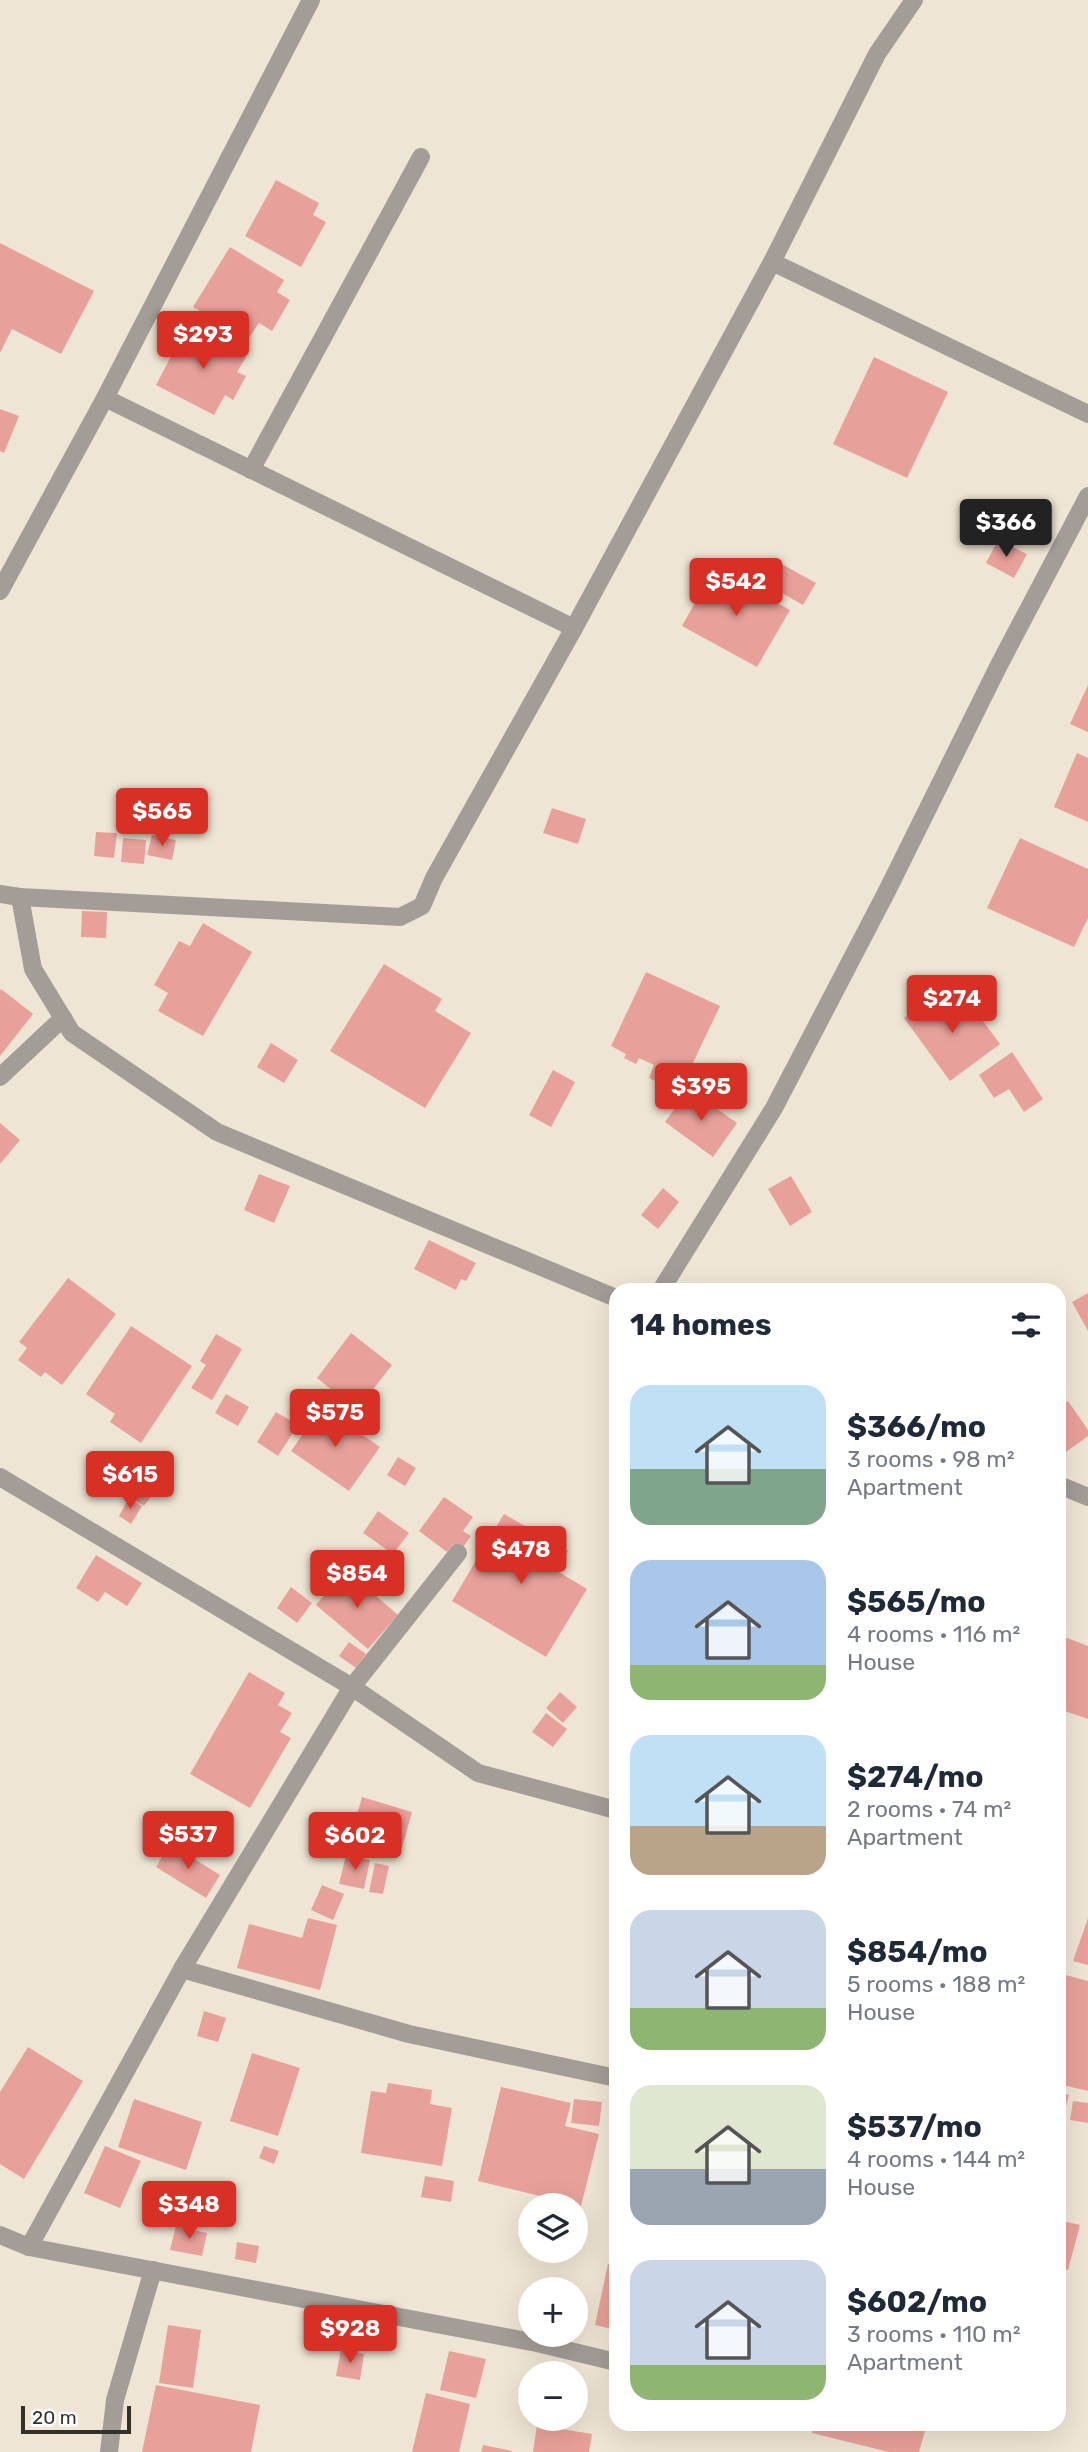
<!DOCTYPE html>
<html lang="en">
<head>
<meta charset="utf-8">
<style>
	body { margin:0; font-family:Rubik,sans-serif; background:#f6f6f7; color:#1f2937; height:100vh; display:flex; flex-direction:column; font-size:26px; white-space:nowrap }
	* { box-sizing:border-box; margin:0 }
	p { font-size:23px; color:#747a83 }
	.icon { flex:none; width:38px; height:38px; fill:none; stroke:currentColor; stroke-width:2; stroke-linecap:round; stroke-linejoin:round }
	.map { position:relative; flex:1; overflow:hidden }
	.details { position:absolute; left:609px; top:1283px; width:457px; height:1148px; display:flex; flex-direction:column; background:#fff; border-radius:21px; box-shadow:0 7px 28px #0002 }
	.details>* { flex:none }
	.fabs { position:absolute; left:518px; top:2193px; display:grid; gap:14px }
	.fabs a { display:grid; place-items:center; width:70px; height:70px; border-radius:50%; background:#fff; box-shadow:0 7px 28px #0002; font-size:35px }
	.scale { position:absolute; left:21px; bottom:18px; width:110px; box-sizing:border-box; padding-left:7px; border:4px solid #34302a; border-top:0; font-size:19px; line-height:24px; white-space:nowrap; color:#34302a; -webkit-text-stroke:5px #fff; paint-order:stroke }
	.price { position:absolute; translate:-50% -60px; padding:0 16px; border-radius:7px; background:#d93025; color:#fff; font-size:23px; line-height:46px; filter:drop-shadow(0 2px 4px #0008) }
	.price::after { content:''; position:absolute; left:50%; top:42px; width:21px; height:16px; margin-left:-10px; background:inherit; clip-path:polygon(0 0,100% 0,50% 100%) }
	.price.active { background:#222; color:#fff }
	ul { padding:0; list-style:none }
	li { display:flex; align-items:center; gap:21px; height:175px; padding:0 21px }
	li span { display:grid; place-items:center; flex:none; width:196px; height:140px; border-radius:21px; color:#555 }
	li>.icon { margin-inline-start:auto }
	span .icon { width:84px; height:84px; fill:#fffc; stroke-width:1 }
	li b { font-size:30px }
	h2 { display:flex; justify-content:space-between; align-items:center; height:84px; padding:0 21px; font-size:30px }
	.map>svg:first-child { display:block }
</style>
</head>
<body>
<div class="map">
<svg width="1088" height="2452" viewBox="0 0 1088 2452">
	<rect width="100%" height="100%" fill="#efe5d4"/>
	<g fill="#e8a19a">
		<path d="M276 180 319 203 313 215 326 222 301 267 245 236Z"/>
		<path d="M0 243 94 291 61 354 12 329 0 353Z"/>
		<path d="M230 247 284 280 277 292 290 300 272 331 259 323 248 339 193 307Z"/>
		<path d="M187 326 246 357 237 372 246 376 233 400 225 395 214 415 156 385Z"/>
		<path d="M874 357 948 392 907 478 833 444Z"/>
		<path d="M0 409 19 416 4 453 0 451Z"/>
		<path d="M998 540 1027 554 1014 578 986 563Z"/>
		<path d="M776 561 816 583 803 605 764 583Z"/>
		<path d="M714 568 790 610 757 667 682 626Z"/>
		<path d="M1088 685V732L1070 724Z"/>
		<path d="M1077 753 1088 758V822L1054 807Z"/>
		<path d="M552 808 586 819 578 844 543 833Z"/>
		<path d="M96 832 117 833 114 858 94 856Z"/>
		<path d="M152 835 176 840 172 860 147 855Z"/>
		<path d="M123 838 146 840 144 864 121 862Z"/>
		<path d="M1020 838 1088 869V918L1074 947 987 908Z"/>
		<path d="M82 911 107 912 106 938 81 937Z"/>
		<path d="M203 923 252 952 203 1036 158 1011 168 993 154 985 179 941 190 946Z"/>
		<path d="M384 964 442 999 435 1011 471 1033 425 1108 330 1051Z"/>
		<path d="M646 972 720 1006 690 1069 684 1066 678 1077 667 1072 662 1084 649 1078 654 1065 639 1058 636 1064 624 1058 626 1054 611 1046Z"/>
		<path d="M1 989 33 1014 0 1056V991Z"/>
		<path d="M939 993 955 1014 969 1002 1000 1044 950 1081 904 1018Z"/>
		<path d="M271 1043 298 1060 284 1083 257 1067Z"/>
		<path d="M1012 1052 1043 1099 1024 1112 1009 1089 994 1098 979 1075Z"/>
		<path d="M553 1070 575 1082 551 1127 529 1115Z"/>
		<path d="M689 1089 737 1123 713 1157 665 1122Z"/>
		<path d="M0 1123 20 1140 0 1164Z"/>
		<path d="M259 1174 290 1186 274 1223 244 1210Z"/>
		<path d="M791 1176 812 1212 790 1226 768 1189Z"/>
		<path d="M663 1188 679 1202 658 1229 641 1215Z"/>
		<path d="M429 1240 476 1263 466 1281 461 1279 456 1290 414 1269Z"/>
		<path d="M68 1278 116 1314 62 1385 45 1372 41 1377 18 1360 27 1348 19 1342Z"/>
		<path d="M1088 1293V1331L1072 1302Z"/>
		<path d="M131 1326 192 1366 141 1443 110 1422 115 1414 86 1394Z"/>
		<path d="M351 1333 392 1365 357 1410 317 1378Z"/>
		<path d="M216 1334 242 1349 212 1400 191 1388 206 1365 200 1361Z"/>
		<path d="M226 1394 249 1407 238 1426 215 1413Z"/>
		<path d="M1068 1401 1088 1430V1436L1059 1457V1407Z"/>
		<path d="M322 1407 380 1447 349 1491 291 1451Z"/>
		<path d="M276 1412 298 1425 278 1456 257 1442Z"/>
		<path d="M153 1451 169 1461 157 1481 141 1471Z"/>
		<path d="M398 1457 416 1468 405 1486 387 1475Z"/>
		<path d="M136 1482 153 1493 144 1506 128 1496Z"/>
		<path d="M444 1497 473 1517 463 1531 471 1536 461 1550 453 1545 447 1552 419 1531Z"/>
		<path d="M129 1498 142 1506 131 1524 119 1516Z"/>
		<path d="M378 1511 409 1533 393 1554 363 1533Z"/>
		<path d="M504 1514 568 1551 557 1571 587 1589 546 1657 452 1601Z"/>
		<path d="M96 1555 142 1583 127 1606 105 1592 98 1602 76 1588Z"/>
		<path d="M346 1570 398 1615 368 1649 316 1605Z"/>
		<path d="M291 1587 312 1603 297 1623 277 1608Z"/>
		<path d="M1059 1635 1088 1646V1719L1059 1709Z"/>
		<path d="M349 1642 366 1654 356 1668 339 1656Z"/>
		<path d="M249 1672 285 1693 278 1705 292 1713 280 1732 291 1738 250 1808 190 1774Z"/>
		<path d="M560 1692 577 1707 563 1723 546 1708Z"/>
		<path d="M546 1713 567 1729 553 1747 532 1732Z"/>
		<path d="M362 1797 412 1812 402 1848 352 1833Z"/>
		<path d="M170 1844 220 1875 206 1898 156 1867Z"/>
		<path d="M346 1855 370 1860 364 1889 339 1884Z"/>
		<path d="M375 1863 389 1866 383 1894 369 1892Z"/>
		<path d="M322 1885 344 1894 333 1920 311 1910Z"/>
		<path d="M308 1918 337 1925 320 1990 237 1968 249 1924 302 1938Z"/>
		<path d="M1088 1918V1965L1073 1961Z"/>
		<path d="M1062 1974 1088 1981V2091L1059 2084V1986Z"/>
		<path d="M204 2011 226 2018 218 2042 197 2036Z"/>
		<path d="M28 2047 83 2081 24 2179 0 2164V2092Z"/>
		<path d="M252 2053 300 2068 278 2136 230 2121Z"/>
		<path d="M388 2083 432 2090 430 2104 452 2108 442 2166 361 2153 371 2091 386 2093Z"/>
		<path d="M501 2087 571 2103 565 2126 599 2134 581 2206 478 2181Z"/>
		<path d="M1059 2093 1069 2095 1060 2128H1059Z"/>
		<path d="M134 2099 202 2122 186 2170 118 2147Z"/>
		<path d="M574 2099 602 2102 599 2126 571 2123Z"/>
		<path d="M1073 2101 1088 2103V2123L1070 2120Z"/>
		<path d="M105 2146 141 2161 120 2208 84 2193Z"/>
		<path d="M264 2146 279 2151 274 2164 259 2158Z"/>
		<path d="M425 2176 454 2181 451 2202 421 2197Z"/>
		<path d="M1059 2220 1080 2225 1068 2270 1059 2268Z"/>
		<path d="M176 2226 207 2233 202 2256 170 2250Z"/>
		<path d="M237 2242 259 2246 256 2263 235 2259Z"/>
		<path d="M608 2264 616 2266V2330L595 2325Z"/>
		<path d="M168 2325 201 2330 193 2388 159 2383Z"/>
		<path d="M341 2350 364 2354 360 2380 336 2376Z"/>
		<path d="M449 2351 486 2359 476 2398 440 2390Z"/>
		<path d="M156 2385 260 2405 251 2452H142Z"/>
		<path d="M426 2393 470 2404 459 2452H412Z"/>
		<path d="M814 2424H927L919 2452H889L812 2433Z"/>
		<path d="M537 2425 592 2434 589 2452H533Z"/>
		<path d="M483 2445 512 2451V2452H481Z"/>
	</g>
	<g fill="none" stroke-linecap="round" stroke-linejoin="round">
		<g stroke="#a39c97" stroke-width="18">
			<path d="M772 262 1088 414"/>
			<path d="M105 398 574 628"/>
			<path d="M251 470 421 157"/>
			<path d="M0 591 105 398 311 0"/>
			<path d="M0 894 20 897 400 917 422 906 434 878 574 628 772 262 877 54 914 0"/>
			<path d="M20 897 33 969 72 1033 217 1132 616 1298"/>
			<path d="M0 1077 63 1018"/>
			<path d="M661 1290 774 1108 887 891 999 665 1088 496"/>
			<path d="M0 1477 352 1687 478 1773 616 1810"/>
			<path d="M1059 1485 1088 1497"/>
			<path d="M182 1969 409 2034 616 2078"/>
			<path d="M0 2235 29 2247 537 2343 616 2362"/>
			<path d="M29 2247 182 1969 352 1687 458 1553"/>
			<path d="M109 2452 115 2400 153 2270"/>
		</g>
	</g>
</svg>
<div class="fabs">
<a><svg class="icon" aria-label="layers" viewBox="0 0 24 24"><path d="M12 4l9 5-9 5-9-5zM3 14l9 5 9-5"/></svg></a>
<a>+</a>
<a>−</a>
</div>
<div class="scale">20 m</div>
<b class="price" style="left:203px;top:371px">$293</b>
<b class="price active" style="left:1006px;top:559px">$366</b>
<b class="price" style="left:736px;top:618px">$542</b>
<b class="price" style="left:162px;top:848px">$565</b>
<b class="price" style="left:952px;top:1035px">$274</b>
<b class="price" style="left:701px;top:1123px">$395</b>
<b class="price" style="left:335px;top:1449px">$575</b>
<b class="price" style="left:130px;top:1511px">$615</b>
<b class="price" style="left:521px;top:1586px">$478</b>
<b class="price" style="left:357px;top:1610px">$854</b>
<b class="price" style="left:188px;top:1871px">$537</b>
<b class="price" style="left:355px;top:1872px">$602</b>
<b class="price" style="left:189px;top:2241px">$348</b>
<b class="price" style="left:350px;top:2365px">$928</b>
<section class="details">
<h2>14 homes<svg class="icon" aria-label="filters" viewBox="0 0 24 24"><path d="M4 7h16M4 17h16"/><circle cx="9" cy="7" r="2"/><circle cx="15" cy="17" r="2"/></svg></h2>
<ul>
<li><span style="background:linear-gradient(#bfe0f5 60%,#7fa58c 0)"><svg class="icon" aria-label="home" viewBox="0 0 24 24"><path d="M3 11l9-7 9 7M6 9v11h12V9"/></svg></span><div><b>$366/mo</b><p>3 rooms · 98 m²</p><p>Apartment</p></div></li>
<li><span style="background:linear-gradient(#a9c7e8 75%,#8fb573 0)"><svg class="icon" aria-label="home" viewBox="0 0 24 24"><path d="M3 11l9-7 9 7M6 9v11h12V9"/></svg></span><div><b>$565/mo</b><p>4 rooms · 116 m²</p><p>House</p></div></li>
<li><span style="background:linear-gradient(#bfe0f5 65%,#b9a48a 0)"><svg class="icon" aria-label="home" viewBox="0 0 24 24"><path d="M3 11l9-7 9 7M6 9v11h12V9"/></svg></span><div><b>$274/mo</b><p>2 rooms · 74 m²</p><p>Apartment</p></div></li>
<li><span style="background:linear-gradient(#c9d6e8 70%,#8fb573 0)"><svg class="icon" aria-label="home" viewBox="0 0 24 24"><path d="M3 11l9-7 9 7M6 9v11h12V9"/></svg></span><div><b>$854/mo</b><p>5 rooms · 188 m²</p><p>House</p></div></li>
<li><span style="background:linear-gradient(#dfe7d0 60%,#9aa5b1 0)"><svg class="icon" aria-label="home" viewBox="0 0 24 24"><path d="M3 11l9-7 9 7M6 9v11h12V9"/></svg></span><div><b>$537/mo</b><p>4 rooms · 144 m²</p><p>House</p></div></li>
<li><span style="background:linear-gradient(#c9d6e8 75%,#8fb573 0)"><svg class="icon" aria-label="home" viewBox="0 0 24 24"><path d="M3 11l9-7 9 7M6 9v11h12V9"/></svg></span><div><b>$602/mo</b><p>3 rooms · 110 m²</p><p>Apartment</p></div></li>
</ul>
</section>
</div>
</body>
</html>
